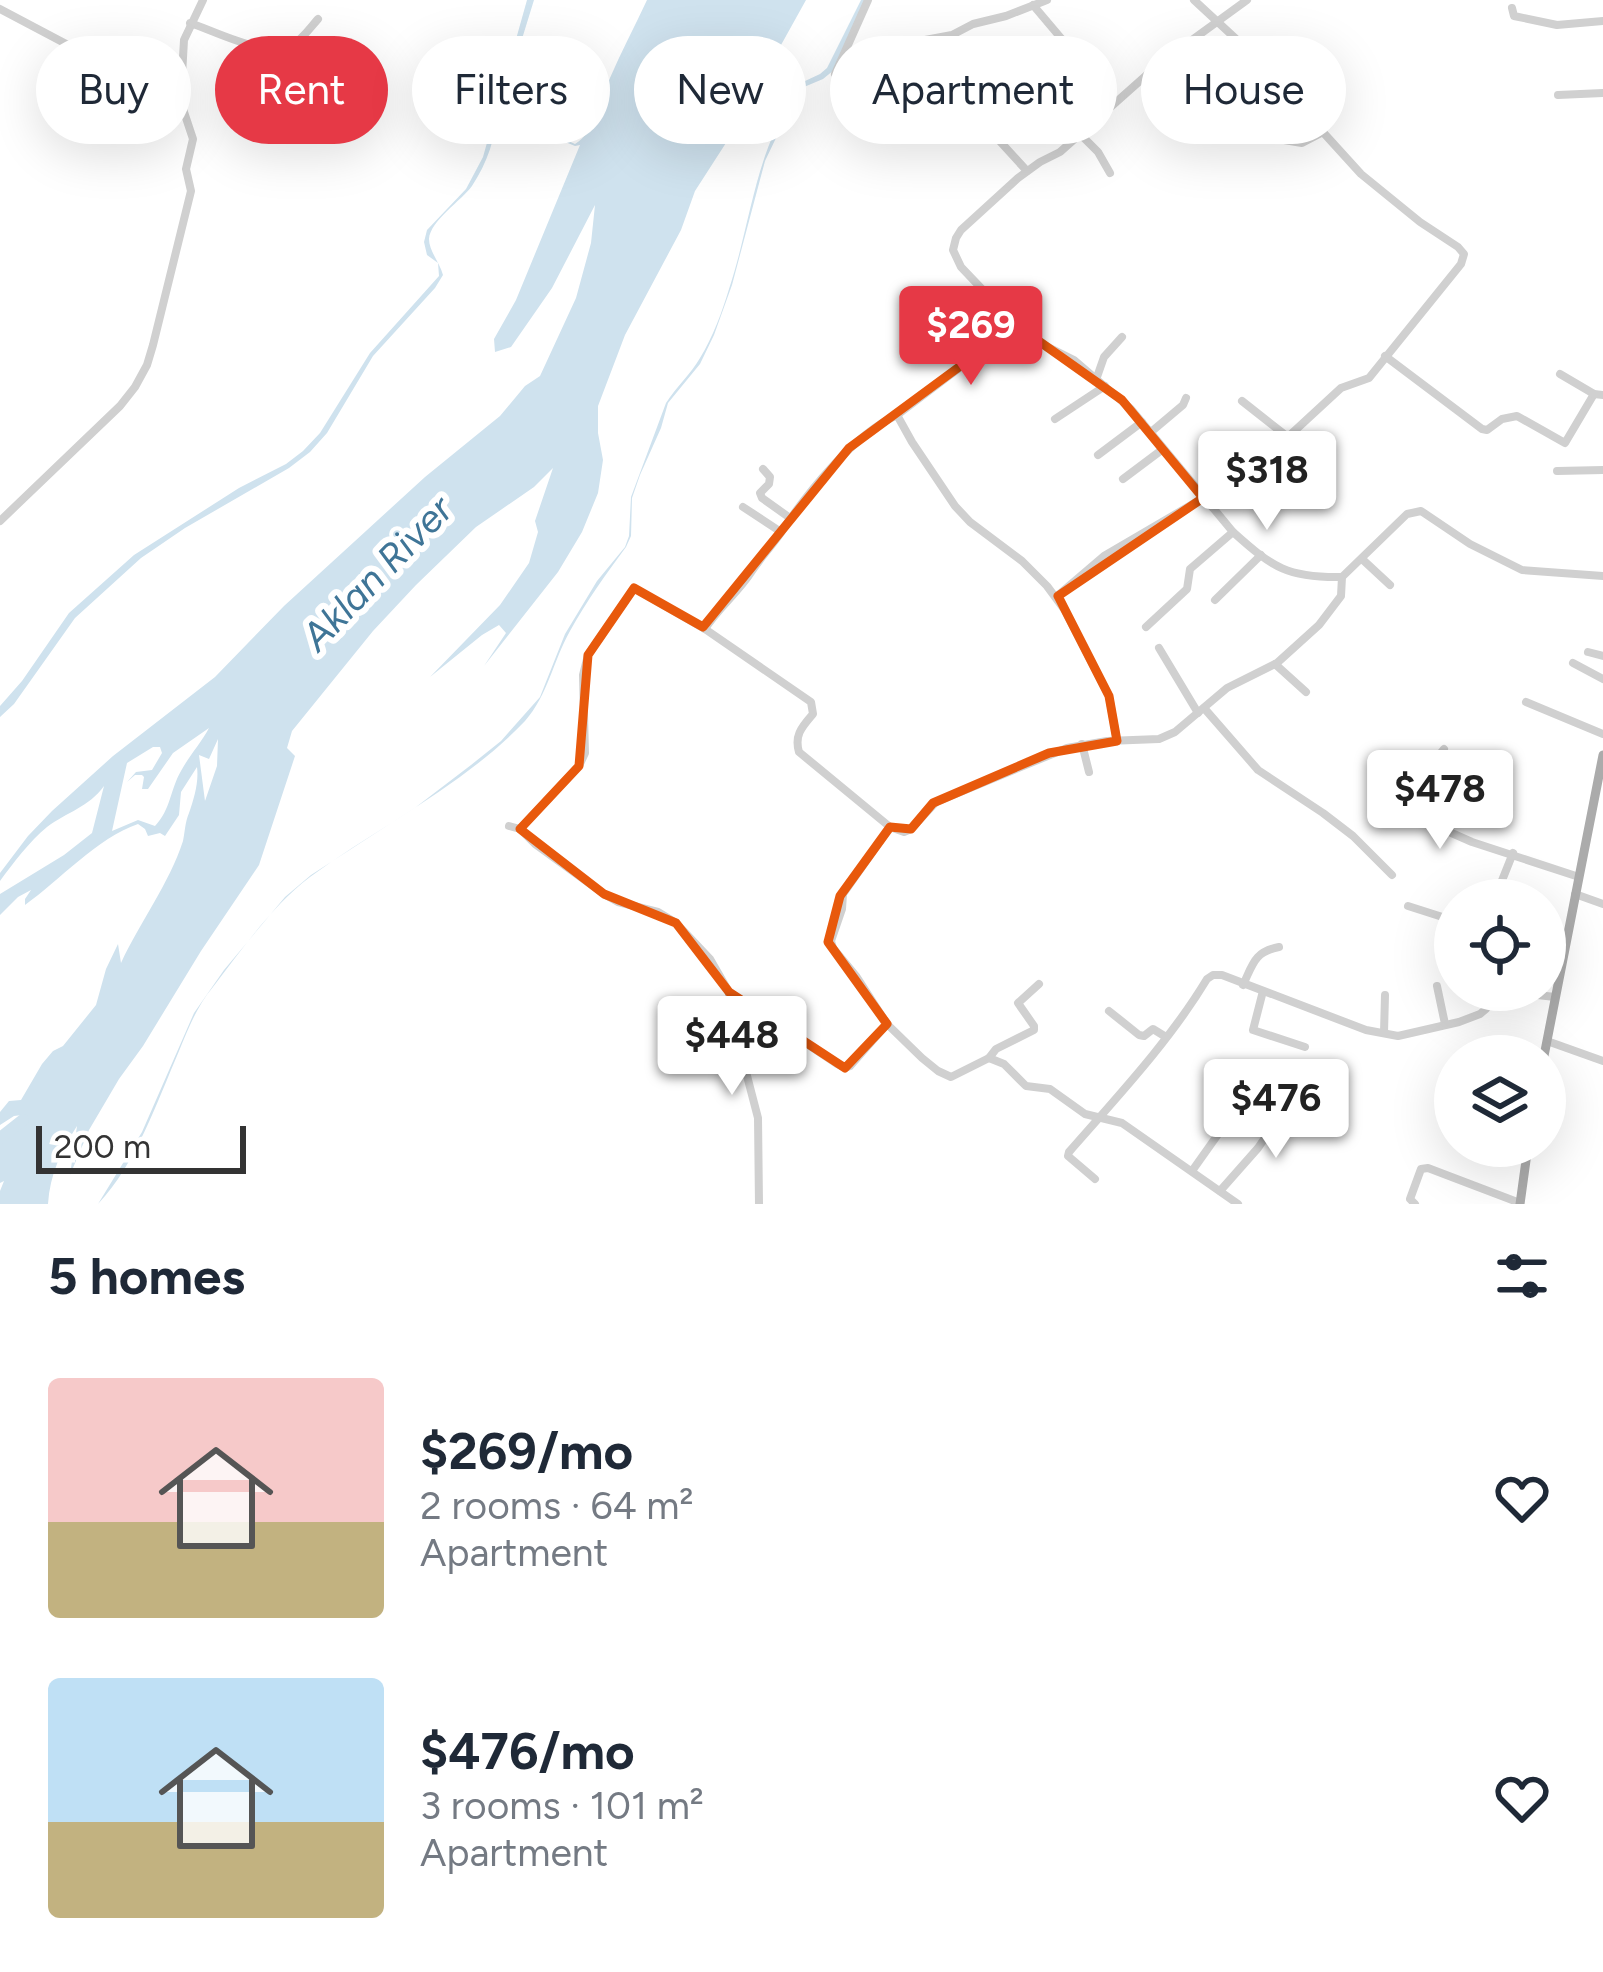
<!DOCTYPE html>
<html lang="en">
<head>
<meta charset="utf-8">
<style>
	body { margin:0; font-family:Figtree,sans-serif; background:#f2f2f3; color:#1f2937; height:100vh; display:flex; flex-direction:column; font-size:45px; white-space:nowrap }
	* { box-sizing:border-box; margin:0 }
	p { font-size:39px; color:#747a83 }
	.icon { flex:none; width:66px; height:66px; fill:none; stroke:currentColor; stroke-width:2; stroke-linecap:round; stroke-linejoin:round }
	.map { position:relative; height:1204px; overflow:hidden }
	.sheet { display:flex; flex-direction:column; background:#fff; flex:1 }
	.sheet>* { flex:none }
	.top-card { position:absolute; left:36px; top:36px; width:1533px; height:108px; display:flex; gap:24px }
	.controls { position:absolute; left:1434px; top:879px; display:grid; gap:24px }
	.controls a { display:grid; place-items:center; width:132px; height:132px; border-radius:50%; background:#fff; box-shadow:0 12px 48px #0002; font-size:60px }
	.scale { position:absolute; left:36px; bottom:30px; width:210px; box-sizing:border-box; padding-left:12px; border:6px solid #333; border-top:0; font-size:33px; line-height:42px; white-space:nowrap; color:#333; -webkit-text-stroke:9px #fff; paint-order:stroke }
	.price { position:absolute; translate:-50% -102px; padding:0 27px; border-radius:12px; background:#fff; color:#222; font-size:39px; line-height:78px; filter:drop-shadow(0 3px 6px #0008) }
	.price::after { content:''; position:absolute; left:50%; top:72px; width:36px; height:27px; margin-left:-18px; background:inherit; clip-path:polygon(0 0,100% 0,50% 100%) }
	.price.active { background:#e63946; color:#fff }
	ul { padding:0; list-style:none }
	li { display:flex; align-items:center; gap:36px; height:300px; padding:0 48px }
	li span { display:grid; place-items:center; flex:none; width:336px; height:240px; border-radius:12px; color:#555 }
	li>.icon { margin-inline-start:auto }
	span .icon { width:144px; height:144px; fill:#fffc; stroke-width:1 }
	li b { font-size:51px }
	h2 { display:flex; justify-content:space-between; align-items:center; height:144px; padding:0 48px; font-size:51px }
	.tag { padding:0 42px; border-radius:54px; background:#fff; box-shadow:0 12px 48px #0002; font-size:42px; line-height:108px }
	.tag.active { background:#e63946; color:#fff }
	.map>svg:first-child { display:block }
</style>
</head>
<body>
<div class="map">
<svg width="1603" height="1204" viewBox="0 0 1603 1204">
	<rect width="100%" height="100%" fill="#fff"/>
	<path fill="#cfe2ee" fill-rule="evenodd" d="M527 0H534L505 94V107L510 112 518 107 526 96 537 94C552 107 555 123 564 139L575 144C596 132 600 100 610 78 621 52 635 26 647 0H806L781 45 785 86 788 89 820 74 827 68 861 0H866L834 70 823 79 804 87 797 94 765 161 732 285 714 335 700 364 668 403 661 428 640 475 632 498 631 536 626 547C606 574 586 602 570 631 553 661 548 695 525 721 463 786 381 825 310 877 272 906 242 949 213 987 197 1006 188 1029 179 1051 157 1102 136 1164 98 1204L142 1132 194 1013 224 970 285 897 311 875 416 807 471 765 501 741 540 697 565 634 597 581 625 547 629 536 631 497 666 403C676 387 691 374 700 358 713 337 722 312 729 289 751 223 755 151 796 94L793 89 786 88 779 48 767 66 762 87 695 191 681 230 625 335 598 406V433L603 460 598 493 582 532 558 572 484 666 506 633 499 625 482 635 430 677 500 605 529 563 538 532 535 521 553 468 534 487 476 527 416 585 373 631 292 731 287 748 295 756 259 865 201 951 143 1046 119 1079 89 1130 70 1175 77 1126C61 1151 50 1174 48 1204H0V1191L4 1181 0 1183V1142L22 1115 14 1116 0 1125V1112L9 1101 21 1100 42 1064 53 1051 63 1046 96 1005 106 969 118 944 121 963C140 922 169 884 183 841 185 832 185 822 189 813 194 799 199 782 197 767L181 792 179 815 165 836 160 833 148 836 145 829 138 824C97 838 60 880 25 905V899L31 890 18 897 0 915V894L64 855 92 833 104 786C89 807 67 812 47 827 29 842 14 862 0 881V873L28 836 52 811 113 756 215 677 284 606 425 477 500 416 525 386 540 376 576 298 591 243 595 205 552 288 511 347 495 352 494 339 516 300 580 145 575 146 563 141 550 110 538 96 526 97 510 113 505 109 497 111C496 138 487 163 472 186 462 200 430 221 429 239 429 251 440 263 443 275L435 288 373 356 327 433 310 452 289 468 185 528 141 558 75 618 14 704 0 717V706L22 681 69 613 134 555 239 488 286 464 303 451 320 433 370 353 439 276 438 263 427 255 424 242 427 230 466 189 483 157ZM209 728C201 743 189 756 181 771 170 790 171 809 155 826L138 820 112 831 127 763 153 747H160L162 753 152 770 136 772 127 782 135 775H142L144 777 142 789H148L173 753ZM218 739 217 766 205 801 199 755 209 759Z"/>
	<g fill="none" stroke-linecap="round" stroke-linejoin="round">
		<path stroke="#cfe2ee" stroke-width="12" d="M0 1138 23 1120"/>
		<g stroke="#d0d0d0" stroke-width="8">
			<path d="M1194 0 1275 75 1311 119 1361 174 1420 222 1458 247 1464 254 1461 264 1369 378 1341 388 1212 507"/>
			<path d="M1247 0 1159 64 1060 152 1040 162 1018 178 961 230 956 238 953 250 961 267 1020 329 1040 343 1074 360 1131 409 1233 532C1273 568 1288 578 1342 577L1407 514 1421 511 1470 544 1522 570 1603 576"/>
			<path d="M1033 5 1115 102"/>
			<path d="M1512 8 1514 16 1557 25 1603 21"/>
			<path d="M0 9 123 74 178 94"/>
			<path d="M190 23C215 31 266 58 291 46 302 40 310 28 318 19"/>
			<path d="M925 40 952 35 973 24 1006 16 1047 0"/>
			<path d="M835 74 868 0"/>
			<path d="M954 91 1027 171"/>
			<path d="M1558 95 1603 93"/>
			<path d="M1081 135 1098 152 1110 173"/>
			<path d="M1284 140 1302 143 1323 132"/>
			<path d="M1385 356 1482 429 1487 430 1502 419 1517 416 1565 443 1594 394"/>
			<path d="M1560 374 1594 394 1603 395"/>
			<path d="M1097 377 1104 357 1122 337"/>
			<path d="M1242 401 1289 438"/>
			<path d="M897 415 1016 325"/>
			<path d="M1055 419 1105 386"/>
			<path d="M1151 432 1183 405 1186 398"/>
			<path d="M1246 451 1259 465"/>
			<path d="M1098 455 1142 422"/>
			<path d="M763 469 770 477 769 484 760 493 762 498 790 518"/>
			<path d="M1557 471 1603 470"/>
			<path d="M1123 479 1163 449"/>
			<path d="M743 507 781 532"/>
			<path d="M0 521 120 406 135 387 147 365 153 345 191 191 186 169 193 139 178 94 182 75 184 40 203 0"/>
			<path d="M1362 559 1390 585"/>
			<path d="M1056 597 1104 556 1203 498"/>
			<path d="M1215 600 1261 555"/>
			<path d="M1146 627 1187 589 1190 569 1233 532"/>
			<path d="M705 629C718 608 739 592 752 571 761 557 771 547 780 534 807 493 853 435 897 415L912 442 955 506 970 522 1022 561 1047 586 1064 609 1109 696 1117 741"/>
			<path d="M1159 648 1198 713"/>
			<path d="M1588 652 1603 656"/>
			<path d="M1573 663 1603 679"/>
			<path d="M1275 664 1306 692"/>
			<path d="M1526 702 1603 734"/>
			<path d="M1204 708 1258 770 1323 813 1353 836 1392 875"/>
			<path d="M1082 744 1089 772"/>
			<path d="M1444 749 1425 772 1422 783 1430 801 1436 808 1437 822 1447 831 1472 842 1579 877"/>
			<path d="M509 826 520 829 535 844 604 894 618 902 658 912 676 923 710 959 729 992 837 1064 845 1068 850 1066 887 1024"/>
			<path d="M890 827 843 894 842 909 831 941 833 948 856 976 887 1024 922 1058 938 1071 951 1077 989 1058 1004 1064 1026 1086 1050 1089 1085 1114 1122 1123 1238 1204"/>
			<path d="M520 829 579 766 585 753 583 675 588 655 634 588 705 629 811 702 813 714C802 727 794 735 799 752L890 827 904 832 911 829 936 802 1067 748 1107 741 1159 739 1175 732 1227 688 1277 663 1319 625 1341 596 1342 577"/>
			<path d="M1501 883 1513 853"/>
			<path d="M1575 894 1603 904"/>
			<path d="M1408 906 1455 921"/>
			<path d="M1545 949 1563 955"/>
			<path d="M1243 985C1253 964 1254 952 1279 947"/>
			<path d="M1437 986 1445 1024"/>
			<path d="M1263 991 1253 1030 1305 1047"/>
			<path d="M729 994 733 1022 758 1118 759 1204"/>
			<path d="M1109 1011 1139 1035 1144 1036 1153 1029 1166 1037"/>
			<path d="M1384 1033 1385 995"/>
			<path d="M1547 1041 1603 1061"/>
			<path d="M989 1058 996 1049 1034 1030V1026L1018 1003 1039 984"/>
			<path d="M1192 1171 1236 1109 1246 1090"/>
			<path d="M1095 1179 1068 1156 1069 1152C1117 1097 1169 1042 1207 979L1213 975H1222L1366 1030 1398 1036 1459 1022 1480 1014 1486 1009 1494 990 1555 997"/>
			<path d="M1220 1191 1258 1148 1283 1112 1296 1099"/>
			<path d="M1415 1204 1410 1199 1421 1169 1428 1168 1520 1203"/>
		</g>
		<g stroke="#ababab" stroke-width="9">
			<path d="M1544 1056 1603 755"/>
			<path d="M1520 1204 1528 1146"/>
		</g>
	</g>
	<path fill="none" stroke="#e8590c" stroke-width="9" stroke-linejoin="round" d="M1016 325 1122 400 1203 498 1058 596 1109 696 1117 741 1049 753 933 803 911 829 890 827 840 896 828 942 887 1024 845 1068 729 992 676 923 604 894 520 829 579 766 588 655 634 588 703 627 849 448Z"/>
	<g text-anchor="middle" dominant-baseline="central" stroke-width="12" stroke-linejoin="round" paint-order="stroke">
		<g font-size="39" font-style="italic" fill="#3f7597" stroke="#fff">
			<text transform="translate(377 573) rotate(-46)">Aklan River</text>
		</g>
	</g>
</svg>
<div class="controls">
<a><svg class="icon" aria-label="locate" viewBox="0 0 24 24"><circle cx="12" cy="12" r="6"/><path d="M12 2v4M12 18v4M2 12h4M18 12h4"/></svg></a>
<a><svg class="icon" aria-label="layers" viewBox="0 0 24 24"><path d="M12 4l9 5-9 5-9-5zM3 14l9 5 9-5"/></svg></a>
</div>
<div class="scale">200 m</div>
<b class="price active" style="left:971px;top:388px">$269</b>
<b class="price" style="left:1267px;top:533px">$318</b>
<b class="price" style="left:1440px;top:852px">$478</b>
<b class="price" style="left:732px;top:1098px">$448</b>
<b class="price" style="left:1276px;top:1161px">$476</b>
<div class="top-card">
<a class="tag">Buy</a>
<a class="tag active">Rent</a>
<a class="tag">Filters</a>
<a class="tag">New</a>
<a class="tag">Apartment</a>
<a class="tag">House</a>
</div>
</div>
<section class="sheet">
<h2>5 homes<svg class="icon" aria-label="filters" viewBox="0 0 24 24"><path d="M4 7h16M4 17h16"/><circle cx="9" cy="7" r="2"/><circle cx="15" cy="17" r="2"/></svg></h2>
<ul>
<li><span style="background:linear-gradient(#f6c9c9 60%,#c2b280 0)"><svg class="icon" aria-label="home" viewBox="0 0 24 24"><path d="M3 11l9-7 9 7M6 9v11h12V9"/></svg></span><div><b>$269/mo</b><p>2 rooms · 64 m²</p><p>Apartment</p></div><svg class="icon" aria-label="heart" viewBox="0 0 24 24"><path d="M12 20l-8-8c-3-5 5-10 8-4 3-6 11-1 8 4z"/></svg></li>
<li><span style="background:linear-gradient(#bfe0f5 60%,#c2b280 0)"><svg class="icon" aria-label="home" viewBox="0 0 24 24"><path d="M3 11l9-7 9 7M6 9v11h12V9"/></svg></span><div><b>$476/mo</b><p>3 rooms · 101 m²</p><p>Apartment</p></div><svg class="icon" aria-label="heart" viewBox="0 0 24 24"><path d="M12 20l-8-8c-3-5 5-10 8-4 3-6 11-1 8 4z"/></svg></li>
</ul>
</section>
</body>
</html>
